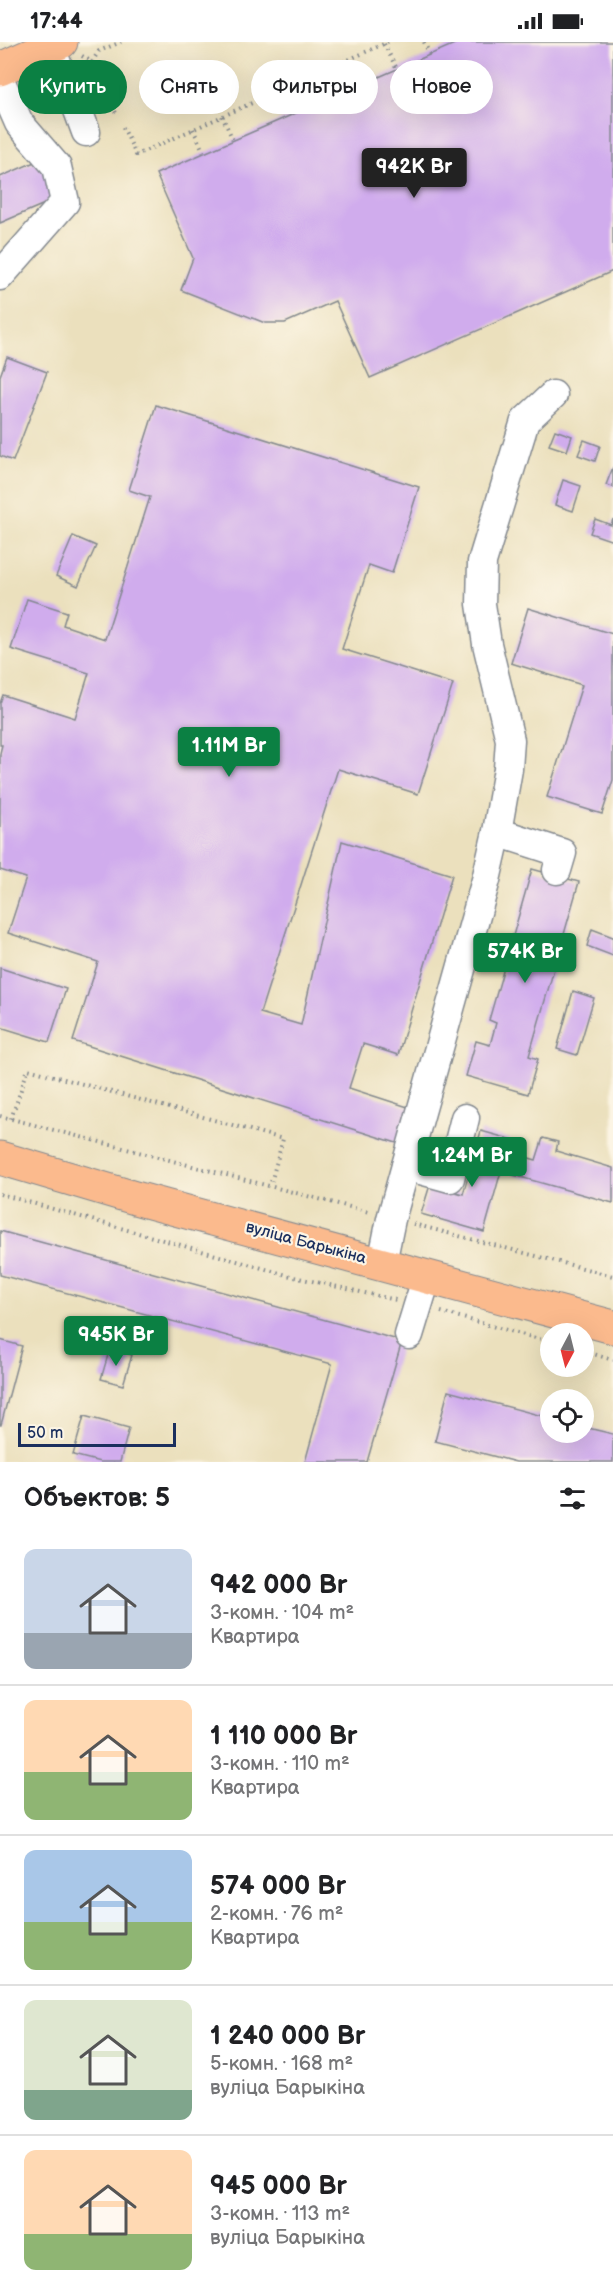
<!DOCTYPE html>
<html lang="ru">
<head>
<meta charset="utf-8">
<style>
	body { margin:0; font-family:"Balsamiq Sans",sans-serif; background:#f2f2f2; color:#202124; height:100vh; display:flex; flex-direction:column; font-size:22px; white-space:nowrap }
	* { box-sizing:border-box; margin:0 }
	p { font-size:20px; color:#757577 }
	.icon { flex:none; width:33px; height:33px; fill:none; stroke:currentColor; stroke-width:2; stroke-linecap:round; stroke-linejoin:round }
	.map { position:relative; height:1420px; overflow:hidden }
	.panel { display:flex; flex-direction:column; background:#fff; flex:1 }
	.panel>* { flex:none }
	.hud { position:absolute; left:18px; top:18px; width:578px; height:54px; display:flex; gap:12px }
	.needle { width:39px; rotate:187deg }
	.controls { position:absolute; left:540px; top:1281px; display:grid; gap:12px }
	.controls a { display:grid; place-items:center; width:54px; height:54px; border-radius:50%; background:#fff; box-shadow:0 6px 24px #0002; font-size:30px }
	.scale { position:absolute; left:18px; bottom:15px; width:158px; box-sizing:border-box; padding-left:6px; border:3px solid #1b2f5e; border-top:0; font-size:16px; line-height:21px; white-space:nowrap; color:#1b2f5e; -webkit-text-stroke:4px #fcf5e5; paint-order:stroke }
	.price { position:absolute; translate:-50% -51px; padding:0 14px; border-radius:6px; background:#0b8043; color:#fff; font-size:20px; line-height:39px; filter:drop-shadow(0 2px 3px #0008) }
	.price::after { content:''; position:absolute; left:50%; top:36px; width:18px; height:14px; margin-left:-9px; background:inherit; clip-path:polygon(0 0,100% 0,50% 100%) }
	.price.selected { background:#222; color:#fff }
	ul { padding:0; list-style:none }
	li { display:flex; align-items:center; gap:18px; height:150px; padding:0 24px }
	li+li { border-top:2px solid #e0e0e0 }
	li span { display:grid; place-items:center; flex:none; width:168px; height:120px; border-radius:12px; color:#555 }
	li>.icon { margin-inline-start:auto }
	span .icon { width:72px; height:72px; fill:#fffc; stroke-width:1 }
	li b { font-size:26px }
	h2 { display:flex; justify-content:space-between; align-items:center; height:72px; padding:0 24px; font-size:26px }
	.chip { padding:0 21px; border-radius:27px; background:#fff; box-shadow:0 6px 24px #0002; font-size:21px; line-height:54px }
	.chip.selected { background:#0b8043; color:#fff }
	.status { display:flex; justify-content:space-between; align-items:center; height:42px; padding:0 30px; background:#fff; direction:ltr }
	.status svg { height:16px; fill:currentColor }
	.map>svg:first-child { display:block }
</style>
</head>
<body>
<div class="status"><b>17:44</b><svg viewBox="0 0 49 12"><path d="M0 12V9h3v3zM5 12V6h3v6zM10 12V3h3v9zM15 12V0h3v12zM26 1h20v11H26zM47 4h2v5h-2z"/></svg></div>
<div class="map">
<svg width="613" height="1420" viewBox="0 0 613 1420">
	<rect width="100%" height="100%" fill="#fcf5e5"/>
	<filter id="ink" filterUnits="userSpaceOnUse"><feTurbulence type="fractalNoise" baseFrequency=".0167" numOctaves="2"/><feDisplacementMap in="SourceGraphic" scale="12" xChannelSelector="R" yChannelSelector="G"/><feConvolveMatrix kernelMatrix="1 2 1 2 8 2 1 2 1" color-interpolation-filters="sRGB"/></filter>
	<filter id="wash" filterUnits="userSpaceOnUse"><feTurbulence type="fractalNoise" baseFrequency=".008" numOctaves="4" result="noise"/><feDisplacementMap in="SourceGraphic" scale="24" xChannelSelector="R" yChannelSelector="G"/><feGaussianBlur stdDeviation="1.35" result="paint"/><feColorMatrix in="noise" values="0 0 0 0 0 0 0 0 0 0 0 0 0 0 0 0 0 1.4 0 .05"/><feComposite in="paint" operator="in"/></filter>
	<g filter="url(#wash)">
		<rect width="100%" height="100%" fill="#ebe0bd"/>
		<g id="blocks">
			<g fill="#d0aced">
				<path d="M459 0H613V229L370 336 335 259 285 281H265L181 248 193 216 156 132Z"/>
				<path d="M39 118 56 157 0 181V135Z"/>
				<path d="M7 315 47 330 13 419 0 414V334Z"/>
				<path d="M156 363 419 445 392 531 369 523 342 607 453 642 418 752 338 727 260 971 301 983 342 799 452 833 398 1013 363 1002 349 1046 414 1067 403 1103 73 999 98 920 8 891 26 836 0 828V711L2 703H0V661L3 653 75 676 89 631 11 607 27 557 67 570 63 583 105 597 150 455 129 448Z"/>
				<path d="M555 388 572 394 567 409 549 403Z"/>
				<path d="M584 398 600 404 595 419 578 413Z"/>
				<path d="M613 425V445L606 443Z"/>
				<path d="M563 438 581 444 573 469 555 463Z"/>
				<path d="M595 477 611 483 613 477V499L590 491Z"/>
				<path d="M73 494 96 504 78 544 56 534Z"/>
				<path d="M528 566 613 592V738L602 772 547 755 582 643 511 621Z"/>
				<path d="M532 827 579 840 529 1014 538 1017 528 1052 466 1034 476 999 490 1003 496 981 489 978Z"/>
				<path d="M592 887 613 895V914L587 904Z"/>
				<path d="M0 926 66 947 49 1000 0 985Z"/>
				<path d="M573 949 594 956 577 1013 557 1007Z"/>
				<path d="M481 1089 510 1097 484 1190 421 1172 430 1143 463 1152Z"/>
				<path d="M543 1096 558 1100 556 1109 613 1126V1161L513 1133 519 1113 536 1118Z"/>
				<path d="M0 1189 402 1299 367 1420H305L332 1322 0 1233Z"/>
				<path d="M0 1298 22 1304 1 1383H0Z"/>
				<path d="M110 1306 132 1313 123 1343 101 1337Z"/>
				<path d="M448 1349 550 1376V1390H584V1385L613 1392V1420H516L435 1399Z"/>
				<path d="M84 1374 129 1386 120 1420H100L73 1413Z"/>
			</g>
		</g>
	</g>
	<g filter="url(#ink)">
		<use href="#blocks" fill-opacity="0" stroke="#83888e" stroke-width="1.5"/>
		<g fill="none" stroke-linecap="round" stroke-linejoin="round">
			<defs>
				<g id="minor">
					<path d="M47 0 75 60 86 90"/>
					<path d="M0 38 19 81 57 125 65 160 0 234"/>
					<path d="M497 790 562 811 557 828"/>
					<path d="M406 1124 450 1136 465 1076"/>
					<path d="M382 1221 391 1177 486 838 497 790 508 727 510 698 487 602 481 562 482 520 525 379 553 353"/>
					<path d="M409 1293 427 1234"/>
				</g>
				<g id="major">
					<path d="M0 27 61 0"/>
					<path d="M0 1116 135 1156 613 1285"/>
				</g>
			</defs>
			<use href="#minor" stroke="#83888e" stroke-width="31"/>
			<use href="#major" stroke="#83888e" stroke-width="35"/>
			<g stroke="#83888e" stroke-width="4" stroke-dasharray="1.5 4.5" stroke-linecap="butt">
				<path d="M424 0 430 13"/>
				<path d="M384 2 397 27"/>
				<path d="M82 14 92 20 116 71"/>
				<path d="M92 20 99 9 121 0"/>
				<path d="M222 74 233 98"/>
				<path d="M123 85 136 113 388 0"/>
				<path d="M193 87 204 111"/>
				<path d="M0 1074 369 1170"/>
				<path d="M11 1077 28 1027 283 1097 270 1144"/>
				<path d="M0 1152 294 1235 396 1258"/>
				<path d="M413 1182 613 1234"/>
				<path d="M441 1270 550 1300"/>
				<path d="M584 1309 613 1318"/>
			</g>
			<use href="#minor" stroke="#fff" stroke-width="28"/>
			<use href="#major" stroke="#fbba8d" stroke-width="33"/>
		</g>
	</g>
	<g text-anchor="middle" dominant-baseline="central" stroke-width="4.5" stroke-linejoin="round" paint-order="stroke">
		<g font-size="16" fill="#1b2f5e" stroke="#fcf5e5">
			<text transform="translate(306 1201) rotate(15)">вуліца Барыкіна</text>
		</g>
	</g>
</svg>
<div class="controls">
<a><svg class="needle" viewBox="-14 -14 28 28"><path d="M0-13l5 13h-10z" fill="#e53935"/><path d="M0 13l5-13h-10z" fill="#757577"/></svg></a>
<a><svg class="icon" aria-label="locate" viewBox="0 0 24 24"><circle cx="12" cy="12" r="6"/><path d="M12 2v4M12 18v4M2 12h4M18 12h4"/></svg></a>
</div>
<div class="scale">50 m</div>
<b class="price selected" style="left:414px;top:157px">942K Br</b>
<b class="price" style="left:229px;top:736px">1.11M Br</b>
<b class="price" style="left:525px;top:942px">574K Br</b>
<b class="price" style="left:472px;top:1146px">1.24M Br</b>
<b class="price" style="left:116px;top:1325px">945K Br</b>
<div class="hud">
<a class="chip selected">Купить</a>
<a class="chip">Снять</a>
<a class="chip">Фильтры</a>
<a class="chip">Новое</a>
</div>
</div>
<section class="panel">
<h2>Объектов: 5<svg class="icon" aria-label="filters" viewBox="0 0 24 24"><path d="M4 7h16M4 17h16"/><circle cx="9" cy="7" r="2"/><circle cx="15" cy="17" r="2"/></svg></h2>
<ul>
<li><span style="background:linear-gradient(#c9d6e8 70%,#9aa5b1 0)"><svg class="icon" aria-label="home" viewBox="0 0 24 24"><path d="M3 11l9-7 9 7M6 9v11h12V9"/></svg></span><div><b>942 000 Br</b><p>3-комн. · 104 m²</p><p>Квартира</p></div></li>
<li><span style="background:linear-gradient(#ffd9b3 60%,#8fb573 0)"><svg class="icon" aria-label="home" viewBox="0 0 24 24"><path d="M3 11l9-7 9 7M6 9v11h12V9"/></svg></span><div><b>1 110 000 Br</b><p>3-комн. · 110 m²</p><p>Квартира</p></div></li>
<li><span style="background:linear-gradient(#a9c7e8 60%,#8fb573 0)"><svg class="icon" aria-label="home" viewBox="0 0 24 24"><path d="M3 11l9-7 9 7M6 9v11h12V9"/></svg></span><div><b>574 000 Br</b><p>2-комн. · 76 m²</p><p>Квартира</p></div></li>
<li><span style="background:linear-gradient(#dfe7d0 75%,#7fa58c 0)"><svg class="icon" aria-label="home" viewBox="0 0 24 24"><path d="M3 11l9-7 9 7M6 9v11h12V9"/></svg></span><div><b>1 240 000 Br</b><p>5-комн. · 168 m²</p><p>вуліца Барыкіна</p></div></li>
<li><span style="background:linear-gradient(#ffd9b3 70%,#8fb573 0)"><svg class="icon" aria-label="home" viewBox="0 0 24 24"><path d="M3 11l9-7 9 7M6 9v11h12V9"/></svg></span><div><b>945 000 Br</b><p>3-комн. · 113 m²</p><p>вуліца Барыкіна</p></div></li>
</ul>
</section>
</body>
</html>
